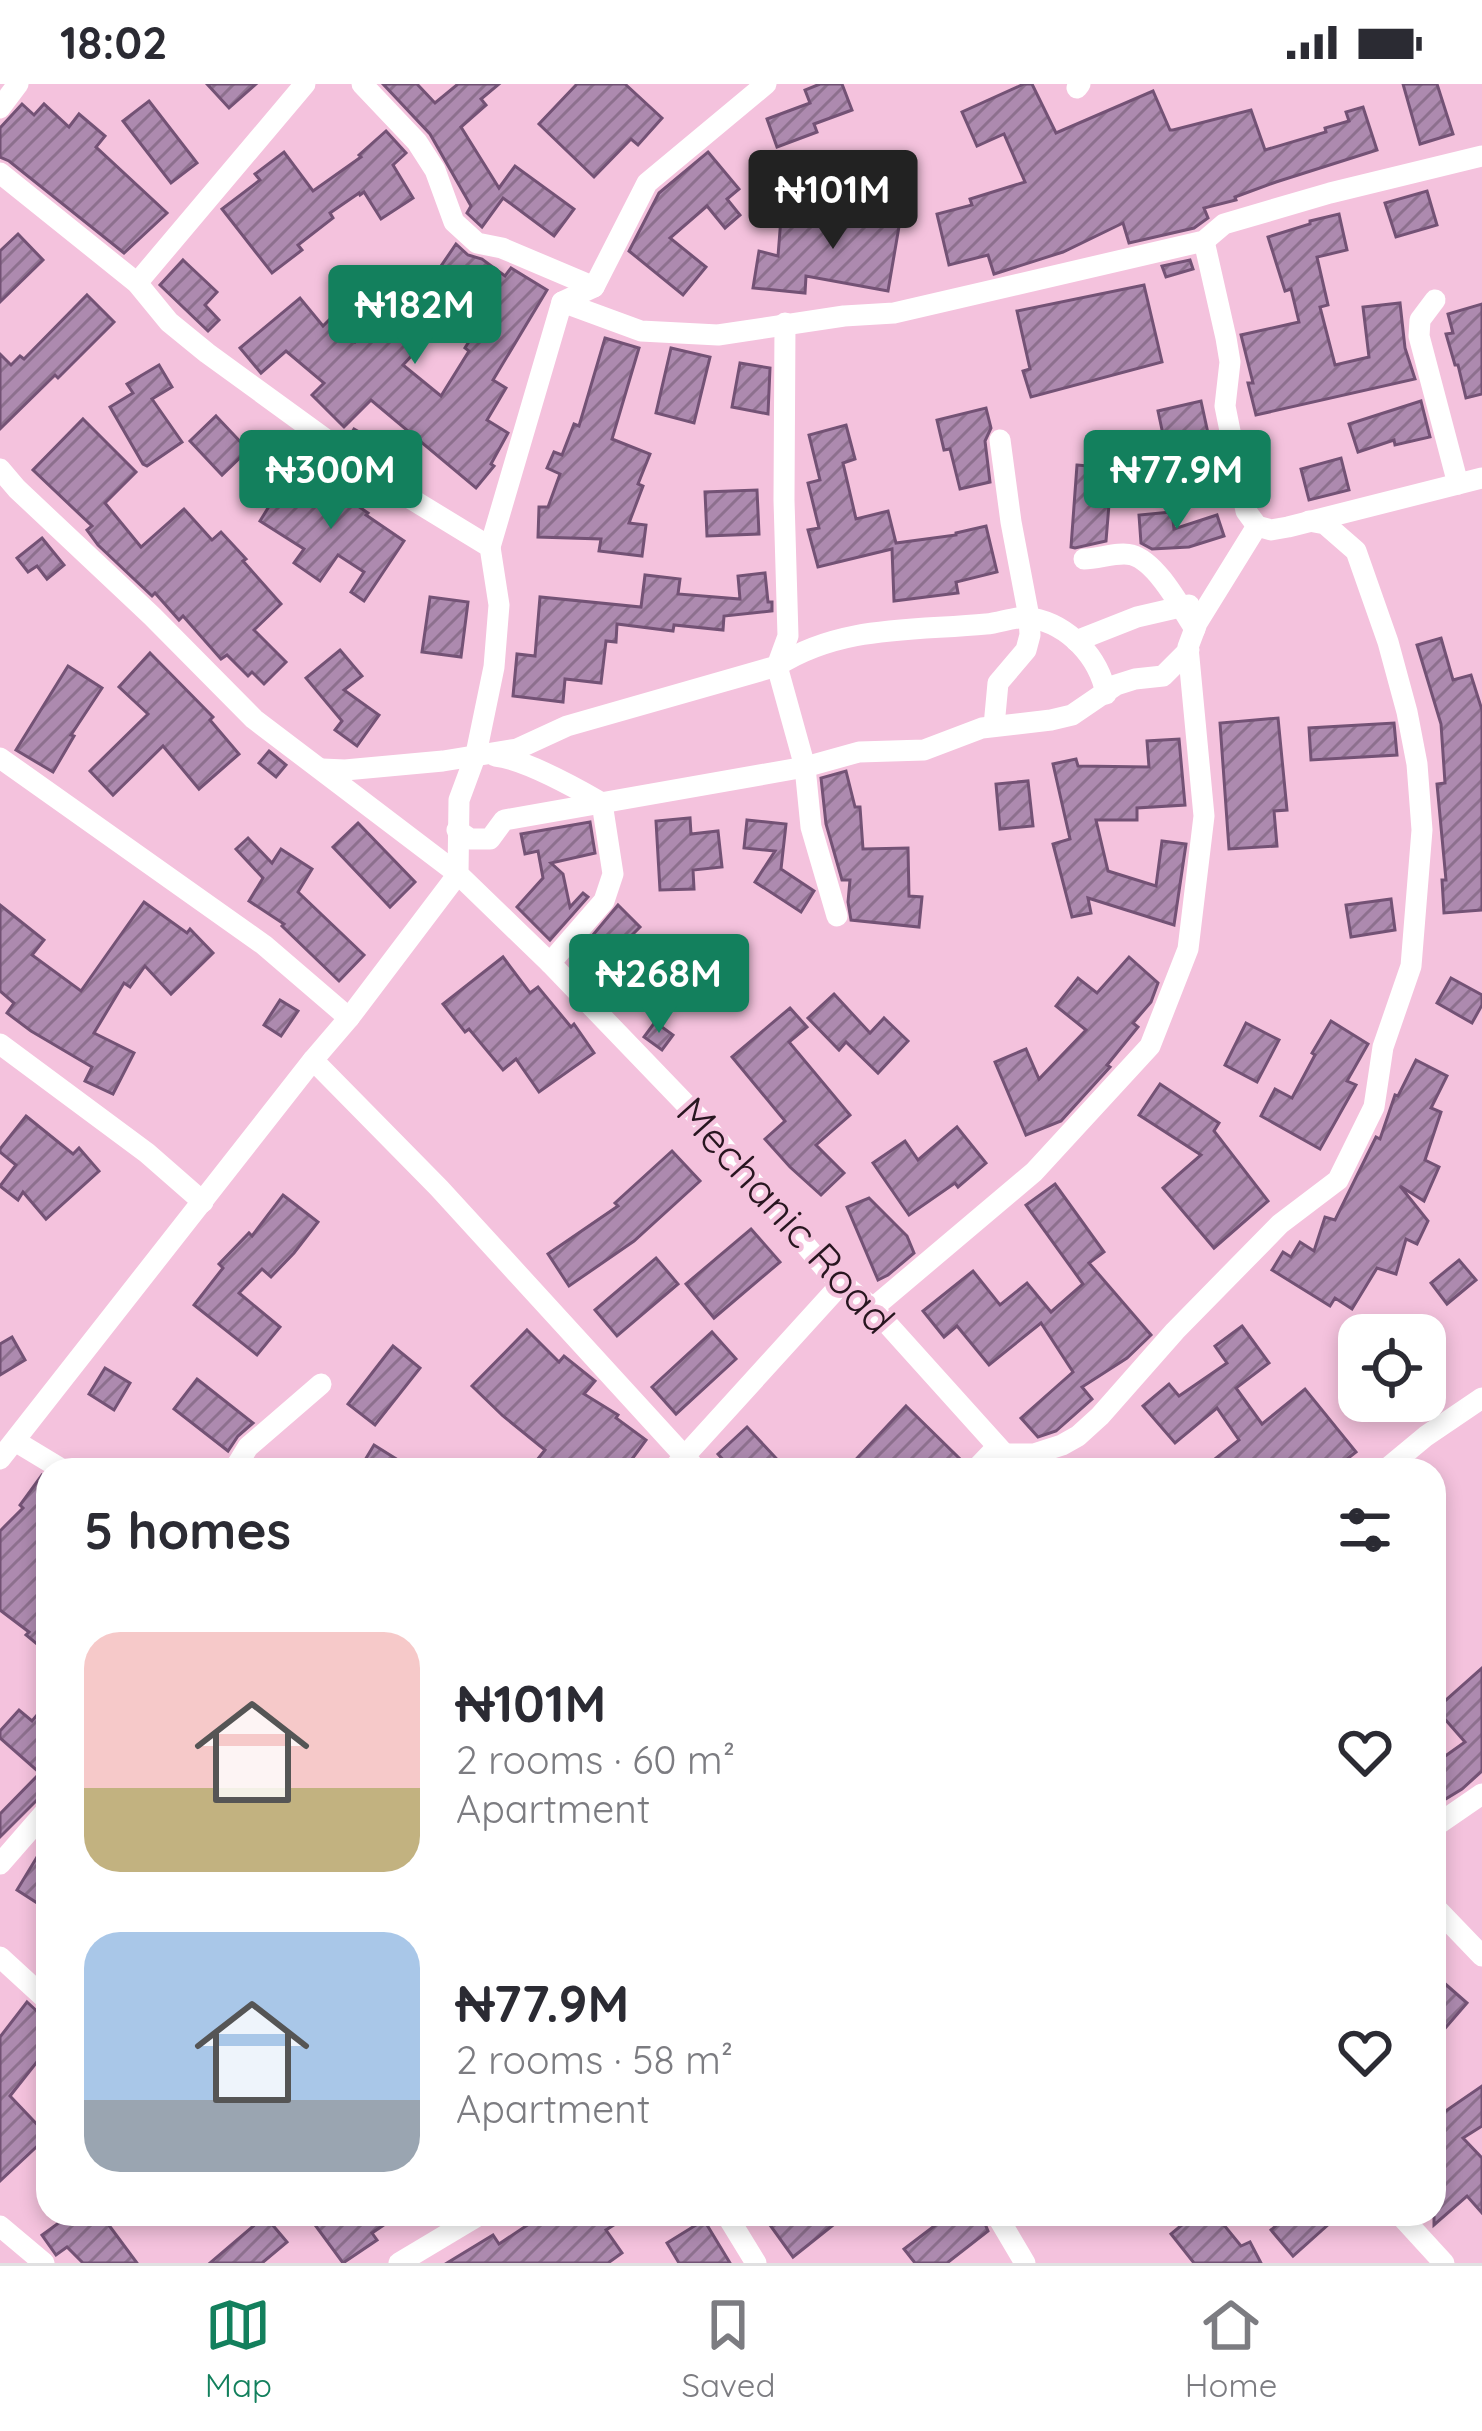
<!DOCTYPE html>
<html lang="en">
<head>
<meta charset="utf-8">
<style>
	body { margin:0; font-family:Quicksand,sans-serif; background:#f2f2f3; color:#2b2b33; height:100vh; display:flex; flex-direction:column; font-size:45px; white-space:nowrap }
	* { box-sizing:border-box; margin:0 }
	p { font-size:39px; color:#7c7c81 }
	.icon { flex:none; width:66px; height:66px; fill:none; stroke:currentColor; stroke-width:2; stroke-linecap:round; stroke-linejoin:round }
	.map { position:relative; flex:1; overflow:hidden }
	.panel { position:absolute; left:36px; top:1374px; width:1410px; height:768px; display:flex; flex-direction:column; background:#fff; border-radius:36px; box-shadow:0 6px 18px #0003 }
	.panel>* { flex:none }
	.controls { position:absolute; left:1338px; top:1230px; display:grid; gap:24px }
	.controls a { display:grid; place-items:center; width:108px; height:108px; border-radius:24px; background:#fff; box-shadow:0 6px 18px #0003; font-size:60px }
	.price { position:absolute; translate:-50% -102px; padding:0 27px; border-radius:12px; background:#13805d; color:#fff; font-size:39px; line-height:78px; filter:drop-shadow(0 3px 6px #0008) }
	.price::after { content:''; position:absolute; left:50%; top:72px; width:36px; height:27px; margin-left:-18px; background:inherit; clip-path:polygon(0 0,100% 0,50% 100%) }
	.price.active { background:#222; color:#fff }
	ul { padding:0; list-style:none }
	li { display:flex; align-items:center; gap:36px; height:300px; padding:0 48px }
	li span { display:grid; place-items:center; flex:none; width:336px; height:240px; border-radius:36px; color:#555 }
	li>.icon { margin-inline-start:auto }
	span .icon { width:144px; height:144px; fill:#fffc; stroke-width:1 }
	li b { font-size:51px }
	h2 { display:flex; justify-content:space-between; align-items:center; height:144px; padding:0 48px; font-size:51px }
	.status { display:flex; justify-content:space-between; align-items:center; height:84px; padding:0 60px; background:#fff; direction:ltr }
	.status svg { height:33px; fill:currentColor }
	.tab-bar { display:flex; justify-content:space-around; align-items:center; height:168px; border-top:3px solid #e1e1e2; background:#fff; font-size:33px; color:#7c7c81 }
	.tab-bar a { display:grid; justify-items:center; gap:6px }
	.tab-bar .active { color:#13805d }
	.map>svg:first-child { display:block }
</style>
</head>
<body>
<div class="status"><b>18:02</b><svg viewBox="0 0 49 12"><path d="M0 12V9h3v3zM5 12V6h3v6zM10 12V3h3v9zM15 12V0h3v12zM26 1h20v11H26zM47 4h2v5h-2z"/></svg></div>
<div class="map">
<svg width="1482" height="2179" viewBox="0 0 1482 2179">
	<defs>
		<pattern id="building-hatch" width="6" height="6" patternUnits="userSpaceOnUse" patternTransform="scale(3)"><rect width="6" height="6" fill="#ad8aaf"/><path d="M-1 1l2-2M0 6l6-6M5 7l2-2" fill="none" stroke="#8d708e"/></pattern>
	</defs>
	<rect width="100%" height="100%" fill="#f4c2dd"/>
	<g fill="url(#building-hatch)" stroke="#735275" stroke-width="3">
		<path d="M207 0H256L229 24Z"/>
		<path d="M383 0H417L435 19 458 0H499L481 15 486 21 461 43 499 104 515 82 574 125 554 152 503 114 482 143 467 129 471 122 430 50Z"/>
		<path d="M577 0H625L662 34 638 61 631 55 594 93 539 40Z"/>
		<path d="M820 0H842L852 26 814 40 817 48 777 63 767 35 810 19 805 6Z"/>
		<path d="M1024 0H1032L1056 49 1153 7 1170 46H1173L1251 26 1265 66 1326 48 1325 44 1349 37 1346 28 1363 23 1377 66 1276 98 1235 113 1236 116 1204 124 1208 134 1194 144 1129 159 1123 139 1063 168 994 190 988 171 949 181 937 130 972 121 970 115 1025 98 1004 50 977 62 962 28Z"/>
		<path d="M1403 0H1437L1453 50 1420 60Z"/>
		<path d="M149 17 197 79 171 99 123 37Z"/>
		<path d="M22 20 34 31 44 20 69 43 79 30 105 52 96 63 167 129 124 169 9 77 0 73V44Z"/>
		<path d="M386 47 406 69 393 81 413 114 381 135 364 108 360 111 359 109 330 129 333 134 298 161 302 166 272 189 222 125 260 96 255 90 284 68 313 107 361 73 359 71Z"/>
		<path d="M708 68 739 105 727 115 740 131 725 144 707 122 670 154 706 183 683 211 629 167 659 109Z"/>
		<path d="M1427 107 1437 141 1396 153 1385 119Z"/>
		<path d="M865 119 902 125 888 207 806 192 805 209 753 204 759 167 778 172 781 134 822 139 823 131 862 138Z"/>
		<path d="M1339 130 1347 166 1317 173 1328 221 1320 223 1335 281 1369 273 1363 223 1400 219 1405 264 1415 295 1256 331 1248 299H1253L1241 251 1299 238 1291 205 1285 207 1268 153 1310 140V137Z"/>
		<path d="M18 150 43 176 0 218V167Z"/>
		<path d="M456 160 468 171 482 175 505 192 511 184 547 206 493 296 506 304 487 336 508 349 491 380 494 382 476 404 371 316 344 343 312 311 324 299 286 267 261 289 240 264 300 214 323 242 329 236 355 258 377 234 415 268 403 281 441 312 469 267 465 264 490 224 439 185Z"/>
		<path d="M183 176 217 208 205 221 219 236 208 247 160 201Z"/>
		<path d="M1190 176 1193 185 1166 193 1162 182Z"/>
		<path d="M1144 201 1162 278 1031 313 1023 287 1030 285 1017 227Z"/>
		<path d="M87 211 114 238 58 294 55 291 0 345V270L11 281 20 272 24 275Z"/>
		<path d="M1482 220V310L1466 314 1458 281H1455L1446 250 1453 249 1448 230Z"/>
		<path d="M605 254 639 264 612 355 650 370 638 400 643 402 629 439 646 441 642 472 599 467 601 455 538 453 539 423H548L560 390 547 384 554 368 562 371 574 340 579 342Z"/>
		<path d="M671 264 710 273 694 339 656 329Z"/>
		<path d="M740 279 770 284 768 330 732 323Z"/>
		<path d="M159 281 172 303 152 315 182 358 147 382 143 380 110 323 133 309 127 300Z"/>
		<path d="M1201 317 1211 363 1218 362 1223 389 1189 397 1180 357 1165 360 1158 327Z"/>
		<path d="M1421 317 1430 353 1395 361 1394 356 1358 368 1349 340Z"/>
		<path d="M986 324 991 344 985 357 990 398 960 405 950 365 944 366 937 336Z"/>
		<path d="M216 332 248 366 222 391 190 357Z"/>
		<path d="M83 335 136 388 105 419 141 463 184 425 212 456 221 448 246 475 243 477 281 520 254 546 286 578 264 600 252 588 248 592 227 571 221 575 183 532 179 536 155 509 152 512 98 461 87 446 92 442 33 386Z"/>
		<path d="M846 341 855 375 843 379 856 435 888 427 896 459 956 451V449L986 442 997 488 956 498 958 509 894 517 892 465 818 483 808 446 819 444 808 399 820 396 809 351Z"/>
		<path d="M354 345 375 357 369 368 349 353Z"/>
		<path d="M1341 374 1349 406 1309 416 1301 385Z"/>
		<path d="M1077 381 1112 384 1106 457 1075 464 1071 463Z"/>
		<path d="M292 385 340 415 342 411 368 429 366 431 404 457 364 517 351 508 364 488 338 471 320 497 294 479 304 465 260 437Z"/>
		<path d="M757 406 759 450 707 452 705 408Z"/>
		<path d="M1172 428 1174 445 1217 431 1224 452 1189 463 1152 465 1141 459 1139 431Z"/>
		<path d="M42 454 64 481 47 495 37 482 28 488 17 474Z"/>
		<path d="M765 489 768 518H772V527L724 532 723 546 674 541 673 547 617 540 616 558 606 557 601 599 565 595 563 618 513 612 517 570 535 572 540 513 641 523 645 491 680 495 678 510 740 515 738 492Z"/>
		<path d="M430 513 468 518 461 573 422 568Z"/>
		<path d="M1441 554 1453 596 1471 591 1482 626V826L1444 829 1442 796H1446L1437 700 1445 699 1441 640 1417 561Z"/>
		<path d="M340 566 362 592 344 606 379 631 357 662 335 646 342 637 306 594Z"/>
		<path d="M150 569 213 633 210 636 239 670 199 705 163 662 113 711 90 687 148 630 119 603Z"/>
		<path d="M68 582 102 604 71 651 74 652 53 688 16 666Z"/>
		<path d="M1278 634 1287 726 1274 727 1277 762 1229 765 1220 639Z"/>
		<path d="M1394 639 1397 671 1311 676 1309 644Z"/>
		<path d="M1179 655 1185 721 1137 724V736H1096L1108 787 1156 802 1162 757 1186 760 1174 841 1088 814 1091 829 1072 833 1053 760 1070 755 1053 680 1076 675 1078 682 1149 683 1147 657Z"/>
		<path d="M269 667 286 681 276 693 259 679Z"/>
		<path d="M846 687 855 723H860L863 765 908 764 909 812 922 813 919 843 851 836 848 818 850 796H842L826 740 821 694Z"/>
		<path d="M1028 697 1033 742 1000 745 996 700Z"/>
		<path d="M690 734 691 750 718 747 722 783 693 786 694 805 660 806 656 737Z"/>
		<path d="M747 736 786 740 781 785 814 807 801 828 755 798 775 767 744 764Z"/>
		<path d="M590 738 595 769 551 779 563 790 570 823 583 809 588 813 550 856 517 823 543 794 538 767 525 770 521 750Z"/>
		<path d="M358 739 415 798 390 823 333 763Z"/>
		<path d="M248 754 272 779 281 765 312 785 298 808 364 871 339 897 282 842 284 840 249 817 263 794 236 765Z"/>
		<path d="M1391 815 1395 846 1351 853 1346 821Z"/>
		<path d="M144 818 187 849 190 845 213 869 171 910 145 882 130 903 124 899 94 949 134 969 113 1010 85 997 92 983 31 947 7 929 14 919 0 907V821L44 856 32 871 81 907Z"/>
		<path d="M618 821 640 843 627 856 655 899 623 921 599 885 592 893 573 875Z"/>
		<path d="M503 873 530 909 538 903 571 943 574 940 594 969 539 1008 516 975 503 986 469 945 465 948 443 920Z"/>
		<path d="M1129 873 1158 899 1151 918 1133 939 1138 943 1107 981 1110 983 1061 1037 1026 1051 995 978 1026 965 1039 995 1086 946 1056 922 1078 894 1097 909Z"/>
		<path d="M1451 894 1482 911V921L1472 939 1437 919Z"/>
		<path d="M834 910 870 949 884 934 908 957 878 989 846 958 839 966 808 934Z"/>
		<path d="M280 916 298 927 281 952 264 941Z"/>
		<path d="M790 924 807 943 789 958 850 1031 816 1061 844 1089 821 1111 790 1083 765 1055 785 1037 732 973Z"/>
		<path d="M1331 937 1368 960 1347 997 1356 1001 1320 1065 1261 1032 1275 1005 1292 1014 1315 971 1312 969Z"/>
		<path d="M655 938 673 951 662 966 644 953Z"/>
		<path d="M1246 939 1279 956 1257 998 1225 981Z"/>
		<path d="M1416 976 1447 992 1431 1024 1441 1028 1425 1076 1439 1083 1424 1117 1400 1102 1428 1137 1417 1160 1406 1155 1396 1190 1377 1184 1352 1225 1335 1214 1330 1222 1272 1186 1283 1168 1291 1173 1300 1158 1314 1167 1325 1133 1335 1136 1376 1053 1380 1055 1395 1011 1398 1012Z"/>
		<path d="M1160 1000 1219 1039 1214 1047 1268 1117 1214 1164 1163 1104 1201 1071 1139 1031Z"/>
		<path d="M26 1032 73 1070 79 1064 99 1087 46 1135 23 1108 18 1116 0 1102 16 1081 0 1068V1065Z"/>
		<path d="M957 1043 986 1079 958 1103 955 1099 909 1131 873 1079 905 1057 918 1076Z"/>
		<path d="M672 1067 700 1097 634 1157 569 1202 548 1170 618 1122 615 1119Z"/>
		<path d="M1055 1100 1104 1168 1089 1179 1151 1251 1127 1274 1082 1303 1092 1315 1056 1347 1038 1353 1021 1334 1073 1288 1041 1239 989 1281 957 1242 944 1253 923 1227 973 1187 1000 1221 1027 1199 1051 1228 1083 1200 1026 1121Z"/>
		<path d="M283 1111 318 1138 294 1169 271 1193 262 1185 239 1209 280 1243 257 1271 194 1221 223 1184 219 1180 249 1149 252 1152Z"/>
		<path d="M869 1114 907 1152 914 1169 888 1191 878 1196 847 1123Z"/>
		<path d="M751 1145 780 1178 714 1234 686 1200Z"/>
		<path d="M656 1174 678 1200 617 1252 595 1226Z"/>
		<path d="M1459 1176 1476 1196 1447 1220 1431 1199Z"/>
		<path d="M1242 1242 1269 1279 1236 1304 1262 1340 1305 1305 1356 1368 1333 1386H1201L1239 1356 1217 1324 1175 1359 1143 1322 1169 1300 1179 1312 1227 1279 1215 1262Z"/>
		<path d="M527 1246 559 1278 564 1272 595 1297 584 1310 618 1331 616 1334 646 1356 624 1386H529L545 1366 503 1332 472 1302Z"/>
		<path d="M712 1248 736 1275 676 1330 652 1303Z"/>
		<path d="M12 1253 25 1276 0 1291V1260Z"/>
		<path d="M393 1262 420 1284 375 1341 348 1320Z"/>
		<path d="M105 1284 130 1299 114 1326 89 1310Z"/>
		<path d="M197 1295 253 1339 238 1352 228 1367 174 1325Z"/>
		<path d="M906 1322 960 1375 948 1386H846Z"/>
		<path d="M747 1343 787 1386H732L718 1370Z"/>
		<path d="M374 1361 414 1386H359Z"/>
		<path d="M42 1391 48 1394V1569L26 1551 29 1548 0 1526V1447L23 1424 20 1421Z"/>
		<path d="M1482 1584V1687L1462 1705 1434 1722V1680L1465 1658 1436 1625Z"/>
		<path d="M48 1618V1705L0 1753V1730L40 1689 0 1654V1647L19 1626 32 1637Z"/>
		<path d="M37 1773 48 1780V1826L17 1806Z"/>
		<path d="M1443 1898 1467 1919 1434 1957V1909Z"/>
		<path d="M27 1918 39 1929 48 1932V1964L10 2012 48 2052 0 2097V1953Z"/>
		<path d="M1482 2002V2042L1463 2054 1482 2074V2129L1467 2112 1434 2141V2035Z"/>
		<path d="M71 2130H122L108 2140 137 2179H83L67 2163 56 2171 42 2151Z"/>
		<path d="M307 2130H400L372 2149 377 2156 343 2179Z"/>
		<path d="M544 2130H631L606 2146 622 2169 608 2179H447L493 2151 499 2160Z"/>
		<path d="M762 2130H847L793 2173Z"/>
		<path d="M950 2130H981L988 2147 947 2179H915L904 2165Z"/>
		<path d="M1195 2130H1215L1241 2162 1250 2158 1261 2179H1194L1171 2150Z"/>
		<path d="M1289 2130H1340L1293 2172 1271 2146Z"/>
		<path d="M265 2132 287 2158 262 2179H210Z"/>
		<path d="M704 2136 730 2179H679L667 2159Z"/>
	</g>
	<g fill="none" stroke-linecap="round" stroke-linejoin="round">
		<g stroke="#fff" stroke-width="21">
			<path d="M362 0 417 58 435 86 454 138 477 159 502 164 594 203"/>
			<path d="M1077 4 1080 0"/>
			<path d="M0 24 18 0"/>
			<path d="M0 89 137 199 169 238 207 269 390 402 490 463 499 521 494 583 476 670 459 716 458 790 550 879 702 1037 828 1188 873 1224 1019 1386"/>
			<path d="M1204 157 1226 254 1230 278 1225 322 1246 427 1257 442 1271 446 1288 443 1482 394"/>
			<path d="M137 199 305 0"/>
			<path d="M1435 216 1420 236 1419 252 1458 400"/>
			<path d="M562 218 641 247 718 251 844 232 894 229 1204 157 1224 140 1330 109 1482 72"/>
			<path d="M785 239 784 416 788 552 777 582 805 683 811 743 837 832"/>
			<path d="M0 385 17 405 152 532 254 635 458 790 349 934 313 976 0 1375"/>
			<path d="M490 463 562 218 594 203 647 99 766 0"/>
			<path d="M1084 475C1099 475 1119 467 1132 471 1157 478 1181 524 1195 545"/>
			<path d="M1076 557 1137 533 1189 521"/>
			<path d="M994 642 998 599 1026 566 1030 551 1029 533 1011 438 1000 356"/>
			<path d="M495 672C523 675 576 704 602 719L613 790 604 817 550 879"/>
			<path d="M0 674 264 861 349 934"/>
			<path d="M322 685 345 686 443 677 517 665 567 642 777 582C841 541 913 547 986 540 1001 539 1017 531 1032 534 1069 541 1099 573 1106 610"/>
			<path d="M457 746 470 755H490L504 736 805 683 859 668 924 666 982 644 1051 636 1072 631 1116 601 1135 595 1163 592 1189 566"/>
			<path d="M0 960 147 1069 203 1118"/>
			<path d="M313 976 439 1104 697 1386"/>
			<path d="M873 1224 1034 1088 1150 962 1188 865 1204 732 1188 563 1197 539 1257 442"/>
			<path d="M15 1357 63 1386"/>
			<path d="M1003 1370H1034L1062 1361 1078 1352 1100 1332 1175 1247 1280 1140 1338 1096 1374 1023 1383 963 1411 882 1422 746 1417 680 1407 628 1388 558 1356 467 1325 440 1309 437"/>
			<path d="M234 1386 248 1363 321 1300"/>
			<path d="M672 1386 842 1199"/>
			<path d="M975 1386 997 1363"/>
			<path d="M1385 1386 1426 1352 1482 1314"/>
			<path d="M1434 1743 1482 1710"/>
			<path d="M0 1780 48 1725"/>
			<path d="M1434 1822 1482 1872"/>
			<path d="M0 1873 48 1917"/>
			<path d="M726 2130 756 2179"/>
			<path d="M996 2130 1025 2179"/>
			<path d="M1399 2130 1444 2179"/>
			<path d="M0 2142 44 2179"/>
			<path d="M399 2179 481 2130"/>
		</g>
	</g>
	<g text-anchor="middle" dominant-baseline="central" stroke-width="9" stroke-linejoin="round" paint-order="stroke">
		<g font-size="42" fill="#281620" stroke="#f4c2dd">
			<text transform="translate(786 1131) rotate(48)">Mechanic Road</text>
		</g>
	</g>
</svg>
<div class="controls">
<a><svg class="icon" aria-label="locate" viewBox="0 0 24 24"><circle cx="12" cy="12" r="6"/><path d="M12 2v4M12 18v4M2 12h4M18 12h4"/></svg></a>
</div>
<b class="price active" style="left:833px;top:168px">₦101M</b>
<b class="price" style="left:415px;top:283px">₦182M</b>
<b class="price" style="left:331px;top:448px">₦300M</b>
<b class="price" style="left:1177px;top:448px">₦77.9M</b>
<b class="price" style="left:659px;top:952px">₦268M</b>
<section class="panel">
<h2>5 homes<svg class="icon" aria-label="filters" viewBox="0 0 24 24"><path d="M4 7h16M4 17h16"/><circle cx="9" cy="7" r="2"/><circle cx="15" cy="17" r="2"/></svg></h2>
<ul>
<li><span style="background:linear-gradient(#f6c9c9 65%,#c2b280 0)"><svg class="icon" aria-label="home" viewBox="0 0 24 24"><path d="M3 11l9-7 9 7M6 9v11h12V9"/></svg></span><div><b>₦101M</b><p>2 rooms · 60 m²</p><p>Apartment</p></div><svg class="icon" aria-label="heart" viewBox="0 0 24 24"><path d="M12 20l-8-8c-3-5 5-10 8-4 3-6 11-1 8 4z"/></svg></li>
<li><span style="background:linear-gradient(#a9c7e8 70%,#9aa5b1 0)"><svg class="icon" aria-label="home" viewBox="0 0 24 24"><path d="M3 11l9-7 9 7M6 9v11h12V9"/></svg></span><div><b>₦77.9M</b><p>2 rooms · 58 m²</p><p>Apartment</p></div><svg class="icon" aria-label="heart" viewBox="0 0 24 24"><path d="M12 20l-8-8c-3-5 5-10 8-4 3-6 11-1 8 4z"/></svg></li>
</ul>
</section>
</div>
<nav class="tab-bar">
<a class="active"><svg class="icon" aria-label="map" viewBox="0 0 24 24"><path d="M3 6l6-2 6 2 6-2v14l-6 2-6-2-6 2zM9 4v14M15 6v14"/></svg>Map</a>
<a><svg class="icon" aria-label="saved" viewBox="0 0 24 24"><path d="M7 4h10v16l-5-4-5 4z"/></svg>Saved</a>
<a><svg class="icon" aria-label="home" viewBox="0 0 24 24"><path d="M3 11l9-7 9 7M6 9v11h12V9"/></svg>Home</a>
</nav>
</body>
</html>
